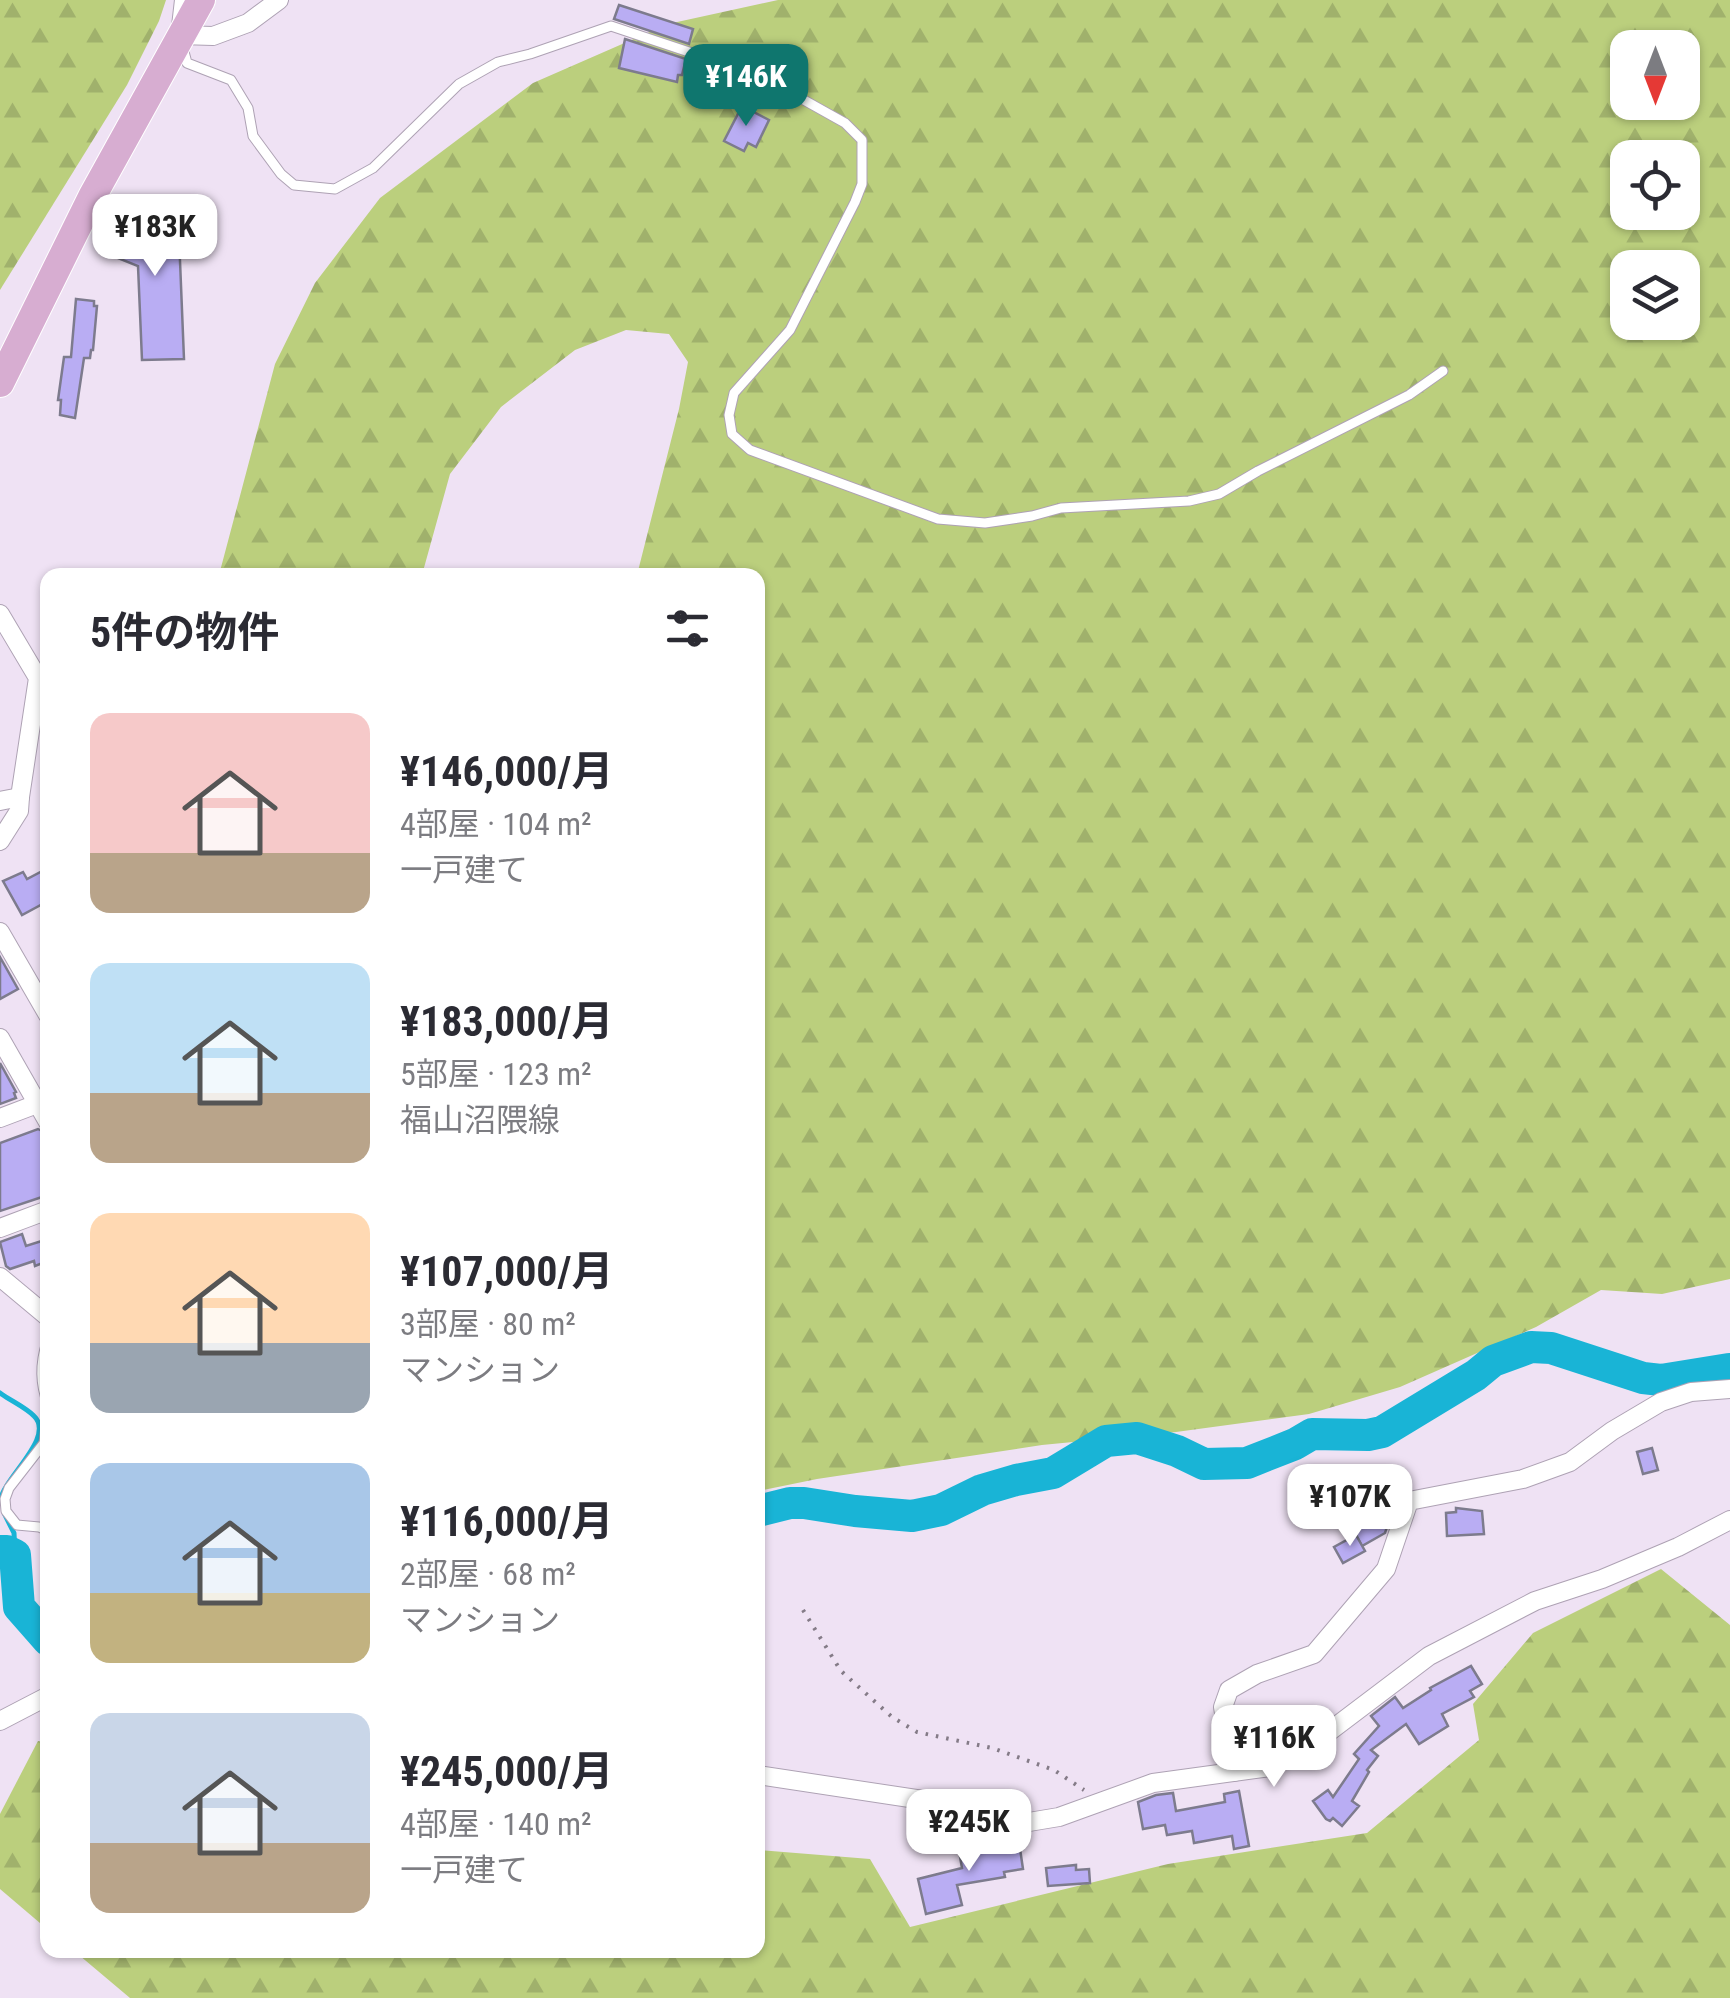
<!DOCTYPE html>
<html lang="ja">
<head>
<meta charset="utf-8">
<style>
	body { margin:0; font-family:"Roboto Condensed","Noto Sans JP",sans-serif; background:#f2f2f3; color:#2b2b33; height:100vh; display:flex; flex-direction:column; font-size:38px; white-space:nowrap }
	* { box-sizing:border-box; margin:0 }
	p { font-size:32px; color:#7c7c81 }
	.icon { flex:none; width:55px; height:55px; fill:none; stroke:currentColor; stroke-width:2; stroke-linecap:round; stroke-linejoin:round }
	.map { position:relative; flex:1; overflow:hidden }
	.panel { position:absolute; left:40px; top:568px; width:725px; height:1390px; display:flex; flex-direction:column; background:#fff; border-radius:20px; box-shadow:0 2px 8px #0004 }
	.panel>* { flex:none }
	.needle { width:65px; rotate:180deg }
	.controls { position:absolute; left:1610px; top:30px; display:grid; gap:20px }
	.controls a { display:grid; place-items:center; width:90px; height:90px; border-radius:20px; background:#fff; box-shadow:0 2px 8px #0004; font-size:50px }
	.price { position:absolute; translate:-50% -85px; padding:0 22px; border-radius:20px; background:#fff; color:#222; font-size:32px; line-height:65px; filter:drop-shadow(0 2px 5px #0008) }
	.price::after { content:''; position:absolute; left:50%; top:60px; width:30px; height:22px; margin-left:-15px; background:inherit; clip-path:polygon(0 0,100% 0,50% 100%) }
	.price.selected { background:#0f766e; color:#fff }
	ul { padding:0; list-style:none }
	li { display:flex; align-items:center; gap:30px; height:250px; padding:0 50px }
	li span { display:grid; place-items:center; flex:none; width:280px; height:200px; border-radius:20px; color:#555 }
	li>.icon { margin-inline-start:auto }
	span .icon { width:120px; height:120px; fill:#fffc; stroke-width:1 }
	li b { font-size:42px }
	h2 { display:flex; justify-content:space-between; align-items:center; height:120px; padding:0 50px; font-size:42px }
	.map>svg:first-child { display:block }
</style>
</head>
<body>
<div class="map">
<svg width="1730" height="1998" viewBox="0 0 1730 1998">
	<defs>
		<pattern id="forest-firs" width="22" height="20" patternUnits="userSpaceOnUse" patternTransform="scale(2.5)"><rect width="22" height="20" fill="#bbcf7d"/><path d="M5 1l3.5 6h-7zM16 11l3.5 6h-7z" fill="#a0b16c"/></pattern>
	</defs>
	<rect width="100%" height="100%" fill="#efe2f4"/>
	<g fill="url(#forest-firs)" fill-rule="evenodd">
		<path d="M0 0H166L159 21 127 85 0 290Z"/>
		<path d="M778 0H1730V1279L1662 1294 1601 1290 1536 1327 1400 1387 1309 1414 1176 1432 1042 1445 817 1479 758 1491V575H637L679 409 688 362 669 334 626 330 575 350 501 407 450 474 422 575H219L275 364 315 283 380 198 533 83 668 24ZM1628 48H1682V102H1628ZM1628 158H1682V212H1628ZM1628 268H1682V322H1628Z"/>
		<path d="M1661 1569 1730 1625V1998H130L73 1950H758V1850L870 1859 910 1927 1168 1864 1367 1833 1479 1740 1473 1704 1533 1633Z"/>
		<path d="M38 1741 47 1743V1929L0 1889V1814Z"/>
	</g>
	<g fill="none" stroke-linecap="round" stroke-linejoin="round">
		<g stroke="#19b4d6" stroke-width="5">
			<path d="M0 1393C11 1401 25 1407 34 1416 56 1437 4 1477 0 1501"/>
			<path d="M5 1515 14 1533 15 1555"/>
		</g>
		<g stroke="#19b4d6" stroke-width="32">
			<path d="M758 1511 790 1503H804L855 1511 912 1516 941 1510 982 1490 1016 1480 1053 1473 1106 1441 1137 1438 1177 1451 1204 1464 1247 1463 1295 1444 1312 1434 1368 1435 1382 1432 1476 1375 1493 1361 1531 1347 1551 1348 1643 1378 1661 1380 1729 1369"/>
			<path d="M0 1551H7L15 1555 19 1607 48 1640"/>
		</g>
	</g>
	<g fill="#b9adf3" stroke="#7d7b8d" stroke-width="2.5">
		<path d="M619 5 693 29 689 44 614 19Z"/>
		<path d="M625 39 686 59 682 75H678L677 82 619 68Z"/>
		<path d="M742 106 769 120 756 147 748 143 744 151 724 141Z"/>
		<path d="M178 212 184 359 142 360 138 266 103 252 111 232 118 234 126 214Z"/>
		<path d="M76 299 94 301V306H97L93 350H91L90 358H84L75 418 60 415 61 400H58L64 357H71Z"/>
		<path d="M48 868V901L22 915 3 881 23 872 27 879Z"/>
		<path d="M0 957 18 989 0 999Z"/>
		<path d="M0 1063 16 1092 14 1093 16 1098 0 1104Z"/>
		<path d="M38 1129 48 1134V1195L0 1211V1143Z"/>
		<path d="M22 1234 26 1246 48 1239V1261L35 1266 34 1261 10 1269 6 1266 0 1242Z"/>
		<path d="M1652 1448 1658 1470 1643 1474 1637 1452Z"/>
		<path d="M1393 1494 1396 1500 1385 1533 1362 1546 1348 1520Z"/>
		<path d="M1456 1508 1482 1511 1484 1534 1447 1536 1446 1513 1456 1512Z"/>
		<path d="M1356 1535 1365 1551 1343 1563 1334 1547Z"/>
		<path d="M1471 1666 1482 1684 1470 1691 1474 1697 1442 1714 1448 1726 1419 1744 1406 1724 1371 1750 1378 1756 1367 1770 1369 1772 1352 1801 1359 1806 1342 1826 1333 1818 1330 1821 1326 1819 1313 1801 1328 1790 1333 1797 1359 1759 1354 1754 1379 1726 1371 1716 1395 1697 1403 1708 1431 1690 1430 1688Z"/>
		<path d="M1239 1791 1249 1846 1234 1849 1232 1836 1194 1843 1192 1831 1167 1835 1165 1825 1143 1829 1138 1802 1156 1795 1173 1793 1176 1811 1225 1802 1224 1794Z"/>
		<path d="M1000 1842 1001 1844 1019 1842 1023 1869 1004 1872 1005 1877 957 1885 962 1905 926 1914 918 1879 962 1868 959 1851Z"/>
		<path d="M1076 1865V1870L1089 1869 1090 1883 1048 1886 1046 1868Z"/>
	</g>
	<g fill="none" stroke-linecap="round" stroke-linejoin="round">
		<defs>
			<g id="lane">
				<path d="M183 48 187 63 231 80 248 108 253 136 281 174 294 185 335 189 373 168 459 84 498 62 530 54 611 26 761 76 845 123 862 140V184L855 202 790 330 734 393 729 415 732 434 750 450 938 519 985 523 1032 516 1061 508 1189 501 1219 494 1258 471 1409 395 1443 371"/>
				<path d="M47 1342C40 1363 40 1384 48 1404"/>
				<path d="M48 1408 44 1443 9 1488 5 1499 6 1511 17 1525 39 1527 48 1531"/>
			</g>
			<g id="street">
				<path d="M184 0 180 35 213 36 248 23 279 0"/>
				<path d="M0 614 38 678 20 797 0 801"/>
				<path d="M0 841 19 811 20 797"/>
				<path d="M0 932 48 1015"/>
				<path d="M0 1038 48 1122"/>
				<path d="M0 1118 37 1104"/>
				<path d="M0 1228 48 1210"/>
				<path d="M0 1277 48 1317"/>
				<path d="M0 1721 48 1696"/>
				<path d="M1234 1772 1223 1707 1229 1690 1257 1674 1314 1654 1386 1569 1409 1501 1523 1479 1570 1462 1612 1431 1661 1402 1691 1392 1730 1389"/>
				<path d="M758 1775 923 1800 989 1820 1023 1823 1059 1817 1153 1783 1270 1767 1318 1740 1429 1656 1535 1601 1602 1579 1678 1547 1730 1520"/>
			</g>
			<path id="primary" d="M0 383 93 195 201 0"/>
		</defs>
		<use href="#lane" stroke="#aea2b4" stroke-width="11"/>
		<use href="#street" stroke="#aea2b4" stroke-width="20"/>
		<use href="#primary" stroke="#fff" stroke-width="30"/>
		<path stroke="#847b87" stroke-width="4" stroke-dasharray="2.5 8" stroke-linecap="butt" d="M803 1610 841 1671 892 1717 917 1732 992 1748 1054 1770 1084 1790"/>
		<use href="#lane" stroke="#fff" stroke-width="9"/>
		<use href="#street" stroke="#fff" stroke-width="18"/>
		<use href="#primary" stroke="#d7add1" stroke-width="28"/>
	</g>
</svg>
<div class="controls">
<a><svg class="needle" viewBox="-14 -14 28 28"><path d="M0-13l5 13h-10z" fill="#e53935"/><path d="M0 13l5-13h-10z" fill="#7c7c81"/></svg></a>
<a><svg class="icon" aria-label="locate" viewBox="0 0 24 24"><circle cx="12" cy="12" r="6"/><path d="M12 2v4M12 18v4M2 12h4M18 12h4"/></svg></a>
<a><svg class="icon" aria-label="layers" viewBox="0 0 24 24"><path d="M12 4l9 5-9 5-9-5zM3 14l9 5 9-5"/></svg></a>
</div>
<b class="price selected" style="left:746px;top:129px">¥146K</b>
<b class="price" style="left:155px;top:279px">¥183K</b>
<b class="price" style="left:1350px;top:1549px">¥107K</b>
<b class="price" style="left:1274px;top:1790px">¥116K</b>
<b class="price" style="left:969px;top:1874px">¥245K</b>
<section class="panel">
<h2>5件の物件<svg class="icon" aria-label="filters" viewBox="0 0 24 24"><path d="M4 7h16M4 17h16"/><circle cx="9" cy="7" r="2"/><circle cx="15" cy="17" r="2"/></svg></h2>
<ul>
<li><span style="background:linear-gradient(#f6c9c9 70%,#b9a48a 0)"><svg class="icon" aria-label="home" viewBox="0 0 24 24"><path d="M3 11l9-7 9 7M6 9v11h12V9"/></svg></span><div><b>¥146,000/月</b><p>4部屋 · 104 m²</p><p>一戸建て</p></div></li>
<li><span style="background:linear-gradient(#bfe0f5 65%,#b9a48a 0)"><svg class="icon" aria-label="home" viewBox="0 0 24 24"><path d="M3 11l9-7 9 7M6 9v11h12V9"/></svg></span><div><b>¥183,000/月</b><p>5部屋 · 123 m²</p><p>福山沼隈線</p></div></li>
<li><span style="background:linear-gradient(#ffd9b3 65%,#9aa5b1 0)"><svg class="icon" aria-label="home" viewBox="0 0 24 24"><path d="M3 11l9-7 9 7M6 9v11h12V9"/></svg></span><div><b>¥107,000/月</b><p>3部屋 · 80 m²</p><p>マンション</p></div></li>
<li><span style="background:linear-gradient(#a9c7e8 65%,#c2b280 0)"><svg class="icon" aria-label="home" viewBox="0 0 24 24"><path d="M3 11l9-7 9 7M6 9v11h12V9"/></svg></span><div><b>¥116,000/月</b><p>2部屋 · 68 m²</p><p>マンション</p></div></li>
<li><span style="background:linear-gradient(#c9d6e8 65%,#b9a48a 0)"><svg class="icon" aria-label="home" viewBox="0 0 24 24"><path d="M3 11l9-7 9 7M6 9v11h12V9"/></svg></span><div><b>¥245,000/月</b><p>4部屋 · 140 m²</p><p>一戸建て</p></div></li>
</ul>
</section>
</div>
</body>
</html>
